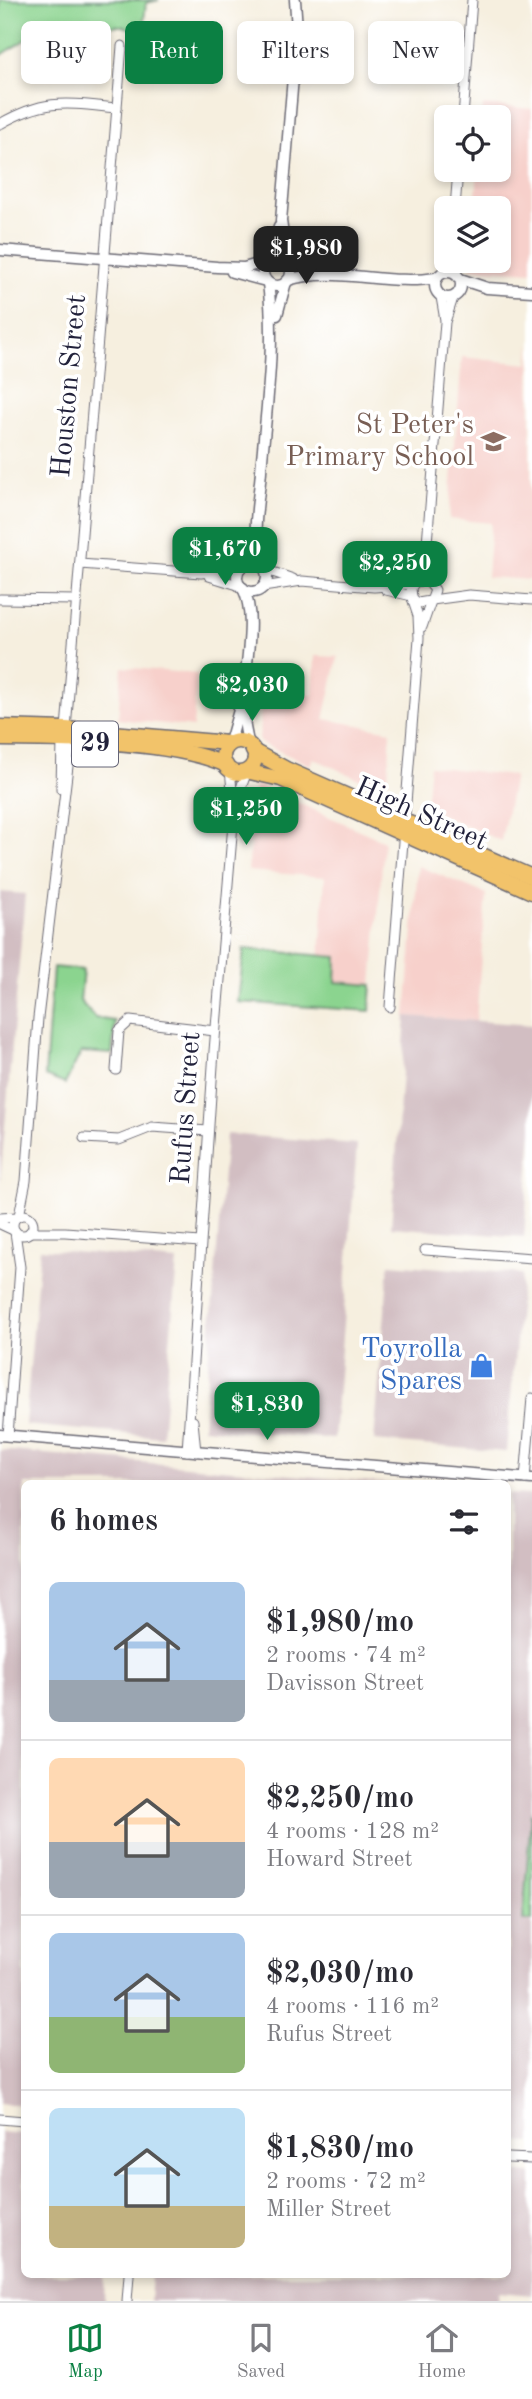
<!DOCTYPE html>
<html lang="en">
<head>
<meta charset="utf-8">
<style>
	body { margin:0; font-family:"Old Standard TT",serif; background:#f7f7f7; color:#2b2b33; height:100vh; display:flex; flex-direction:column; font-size:26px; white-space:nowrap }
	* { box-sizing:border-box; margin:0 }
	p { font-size:23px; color:#7c7c81 }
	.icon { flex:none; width:38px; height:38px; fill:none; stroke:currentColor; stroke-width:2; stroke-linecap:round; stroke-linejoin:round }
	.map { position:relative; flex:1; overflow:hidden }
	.sheet { position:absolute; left:21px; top:1480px; width:490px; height:798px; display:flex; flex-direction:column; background:#fff; border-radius:10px; box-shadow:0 4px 10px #0003 }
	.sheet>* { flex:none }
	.top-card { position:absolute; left:21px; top:21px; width:490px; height:63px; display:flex; gap:14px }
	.buttons { position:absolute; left:434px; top:105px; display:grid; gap:14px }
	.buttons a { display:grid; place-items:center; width:77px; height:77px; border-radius:10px; background:#fff; box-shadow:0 4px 10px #0003; font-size:35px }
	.price { position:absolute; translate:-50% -60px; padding:0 16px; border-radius:14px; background:#0b8043; color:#fff; font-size:23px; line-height:46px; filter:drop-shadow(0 2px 4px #0008) }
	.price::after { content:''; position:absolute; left:50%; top:42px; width:21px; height:16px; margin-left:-10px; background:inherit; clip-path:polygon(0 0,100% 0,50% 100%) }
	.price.current { background:#222; color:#fff }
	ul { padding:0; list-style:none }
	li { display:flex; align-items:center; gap:21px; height:175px; padding:0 28px }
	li+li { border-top:2px solid #e1e1e2 }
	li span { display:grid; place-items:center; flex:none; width:196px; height:140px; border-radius:10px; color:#555 }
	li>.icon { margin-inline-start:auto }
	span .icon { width:84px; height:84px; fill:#fffc; stroke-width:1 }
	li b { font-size:30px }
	h2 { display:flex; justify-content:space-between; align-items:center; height:84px; padding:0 28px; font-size:30px }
	.chip { padding:0 24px; border-radius:10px; background:#fff; box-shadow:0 4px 10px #0003; font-size:24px; line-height:63px }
	.chip.current { background:#0b8043; color:#fff }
	.menu { display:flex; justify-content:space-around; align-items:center; height:98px; border-top:2px solid #e1e1e2; background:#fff; font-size:19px; color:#7c7c81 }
	.menu a { display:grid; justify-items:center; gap:4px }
	.menu .current { color:#0b8043 }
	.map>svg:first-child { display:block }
</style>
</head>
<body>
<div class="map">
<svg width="532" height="2301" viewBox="0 0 532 2301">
	<rect width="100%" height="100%" fill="#fff"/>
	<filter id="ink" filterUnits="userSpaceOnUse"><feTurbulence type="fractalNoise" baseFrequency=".0143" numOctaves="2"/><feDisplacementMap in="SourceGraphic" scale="14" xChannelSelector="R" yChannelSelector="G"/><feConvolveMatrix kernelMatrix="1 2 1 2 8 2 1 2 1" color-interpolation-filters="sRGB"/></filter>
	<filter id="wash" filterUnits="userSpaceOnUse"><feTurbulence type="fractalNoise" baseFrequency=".00686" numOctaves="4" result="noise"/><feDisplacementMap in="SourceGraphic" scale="28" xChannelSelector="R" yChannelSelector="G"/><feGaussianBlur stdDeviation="1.57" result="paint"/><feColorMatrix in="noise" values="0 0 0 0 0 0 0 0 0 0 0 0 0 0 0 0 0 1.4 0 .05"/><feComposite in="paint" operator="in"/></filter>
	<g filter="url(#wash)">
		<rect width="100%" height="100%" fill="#f6efdf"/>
		<g fill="#f7d0cb">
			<path d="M483 105 532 109V272L470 268 471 261H499V208H475L478 170H499V117H482Z"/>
			<path d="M530 343 532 580 487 577 491 523 449 519 462 357 528 364Z"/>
			<path d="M315 656 338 657 324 719 391 731 387 792 313 758 310 765 259 742 262 692 313 695Z"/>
			<path d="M122 667 197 674 193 727 118 719Z"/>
			<path d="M430 766 514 776 501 841 429 809 426 806Z"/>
			<path d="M255 784 384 841 372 985 336 982 337 957 320 956 325 877 248 871Z"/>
			<path d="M418 866 486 894 476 1021 406 1016Z"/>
		</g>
		<g fill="#d2bec2">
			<path d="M0 892 25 894 0 1184Z"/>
			<path d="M406 1016 532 1025V1130L524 1237 391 1227Z"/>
			<path d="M226 1134 357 1144 334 1439 203 1428Z"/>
			<path d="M40 1249 177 1261 162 1437 25 1425Z"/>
			<path d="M389 1264 522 1274 506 1452 374 1441Z"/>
			<path d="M0 1450 394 1484H24V2105L0 2103Z"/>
			<path d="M508 1494 532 1495V2143L508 2142Z"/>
			<path d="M0 2132 24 2134V2275H105L104 2301H0Z"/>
			<path d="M508 2172 532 2174V2295L499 2292 498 2301H150L152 2275H508Z"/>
		</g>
		<g fill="#8bd48f" stroke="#567b65" stroke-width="2">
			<path d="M0 0H159L146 3 143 30C126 31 114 16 101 36L37 32 0 56Z"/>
			<path d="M244 949 337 957 336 982 372 985 370 1011 238 1002Z"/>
			<path d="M53 967 83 970 80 1001 95 1018 115 1021 112 1054 81 1052 65 1084 45 1076Z"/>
			<path d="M531 1814 532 1815V1921L523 1920Z"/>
		</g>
	</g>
	<g filter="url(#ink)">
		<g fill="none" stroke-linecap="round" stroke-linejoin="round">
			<defs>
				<g id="minor">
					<path d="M463 117 472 0"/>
					<path d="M0 124C46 98 66 103 117 108"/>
					<path d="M455 208 458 170"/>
					<path d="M454 261 457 275"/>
					<path d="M442 273 447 261"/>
					<path d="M441 297 445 320"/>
					<path d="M80 564 201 573 243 567"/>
					<path d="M264 569 293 579"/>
					<path d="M209 576 241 586"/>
					<path d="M415 582 425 552"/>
					<path d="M430 582 427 543 445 322 453 298"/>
					<path d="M263 587 302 581 374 587 413 584"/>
					<path d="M386 590 412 596"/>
					<path d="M0 599 77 600"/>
					<path d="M432 600 469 595 532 600"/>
					<path d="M422 627 435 590 427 580 415 582 411 588 412 598 418 603 430 601"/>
					<path d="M66 729 122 46"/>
					<path d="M61 789 62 741"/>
					<path d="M236 802 246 774"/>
					<path d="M390 1007 419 638 418 616 412 598"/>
					<path d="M116 1070 119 1031 130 1021 215 1031"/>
					<path d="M84 1138 119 1140 152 1127 208 1131"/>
					<circle cx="23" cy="1225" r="10"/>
					<path d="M19 1216 26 1181 38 1018 71 741"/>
					<path d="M0 1218 17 1217"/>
					<path d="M0 1224 15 1231"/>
					<path d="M30 1232H65L200 1242"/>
					<path d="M425 1250 532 1258"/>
					<path d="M193 1421 196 1452"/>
					<path d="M8 1436 20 1267 15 1232"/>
					<path d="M187 1451 214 1051 234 812 230 769"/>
					<path d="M525 1479 532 1398"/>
					<path d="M0 2119 24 2121"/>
					<path d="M508 2158 532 2159"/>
					<path d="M127 2301 129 2275"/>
				</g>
				<g id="tertiary">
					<path d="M0 250 217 267 244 268 268 261"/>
					<circle cx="277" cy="272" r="14"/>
					<path d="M270 260 279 227"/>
					<path d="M287 262 281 221 297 29 295 0"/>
					<circle cx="448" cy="285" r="13"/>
					<path d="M232 272 266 281"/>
					<path d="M460 279 487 288 532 291"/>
					<path d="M288 280C335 266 388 286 436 278"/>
					<path d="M277 315 286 282"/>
					<circle cx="252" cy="577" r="15"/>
					<path d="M263 567C249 540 259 501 261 471 266 409 276 345 268 283"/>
					<path d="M243 588C263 630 231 697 250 747"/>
					<path d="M230 742 239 710"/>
					<path d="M0 1435 532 1479"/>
				</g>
				<g id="primary">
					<path d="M0 727 66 729 228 743"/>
					<path d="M0 739C60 739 174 741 226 765"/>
					<circle cx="239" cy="757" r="16"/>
					<path d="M253 751 286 769 532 877"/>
					<path d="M250 772 281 779 532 892"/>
				</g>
			</defs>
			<use href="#minor" stroke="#6c6a74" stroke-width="11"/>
			<use href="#tertiary" stroke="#6c6a74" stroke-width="13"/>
			<use href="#primary" stroke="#6c6a74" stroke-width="17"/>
			<use href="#minor" stroke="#fff" stroke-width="9"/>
			<use href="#tertiary" stroke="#fff" stroke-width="10"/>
			<use href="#primary" stroke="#f2c36a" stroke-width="14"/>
		</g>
	</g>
	<defs>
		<symbol id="school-bare" viewBox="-9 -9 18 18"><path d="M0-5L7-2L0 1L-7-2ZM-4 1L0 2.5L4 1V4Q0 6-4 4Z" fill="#8d6e63" stroke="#fff" stroke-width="2.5" paint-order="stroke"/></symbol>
		<symbol id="shop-bare" viewBox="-9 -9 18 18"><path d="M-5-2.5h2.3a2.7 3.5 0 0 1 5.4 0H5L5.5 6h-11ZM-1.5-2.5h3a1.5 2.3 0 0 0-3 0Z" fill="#3f7fe0" stroke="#fff" stroke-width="2.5" paint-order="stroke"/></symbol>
	</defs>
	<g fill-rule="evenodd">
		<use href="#school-bare" x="476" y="424" width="35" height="35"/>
		<use href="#shop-bare" x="464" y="1348" width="35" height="35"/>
	</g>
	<g text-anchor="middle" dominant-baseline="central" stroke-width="7" stroke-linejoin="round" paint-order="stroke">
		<rect fill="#fff" stroke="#646476" stroke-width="2" x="72" y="721.5" width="46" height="45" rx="5"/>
		<g font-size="26" font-weight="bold" fill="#22223b">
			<text x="95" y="744">29</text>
		</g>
		<g font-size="28" fill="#22223b" stroke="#fff">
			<text transform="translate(70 386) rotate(-85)">Houston Street</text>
			<text transform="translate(421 815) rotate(24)">High Street</text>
			<text transform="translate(187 1108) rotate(-86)">Rufus Street</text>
		</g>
		<g font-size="28" fill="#785e54" stroke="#fff" text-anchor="end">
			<text x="474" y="426">St Peter's<tspan x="474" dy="32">Primary School</tspan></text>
		</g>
		<g font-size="28" fill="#366cbe" stroke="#fff" text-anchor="end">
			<text x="462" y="1350">Toyrolla<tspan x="462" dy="32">Spares</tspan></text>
		</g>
	</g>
</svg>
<div class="buttons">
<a><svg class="icon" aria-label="locate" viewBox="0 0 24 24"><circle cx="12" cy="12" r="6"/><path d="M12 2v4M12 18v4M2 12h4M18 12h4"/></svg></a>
<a><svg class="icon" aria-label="layers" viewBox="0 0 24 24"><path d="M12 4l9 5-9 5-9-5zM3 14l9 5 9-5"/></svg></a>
</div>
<b class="price current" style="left:306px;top:286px">$1,980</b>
<b class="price" style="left:225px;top:587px">$1,670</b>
<b class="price" style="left:395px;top:601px">$2,250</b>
<b class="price" style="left:252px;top:723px">$2,030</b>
<b class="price" style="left:246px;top:847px">$1,250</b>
<b class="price" style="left:267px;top:1442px">$1,830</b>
<div class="top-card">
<a class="chip">Buy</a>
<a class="chip current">Rent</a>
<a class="chip">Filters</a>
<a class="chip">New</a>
</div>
<section class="sheet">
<h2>6 homes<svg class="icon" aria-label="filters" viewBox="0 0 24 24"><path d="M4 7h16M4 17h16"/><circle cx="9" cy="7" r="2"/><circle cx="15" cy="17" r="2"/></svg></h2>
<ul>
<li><span style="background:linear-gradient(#a9c7e8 70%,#9aa5b1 0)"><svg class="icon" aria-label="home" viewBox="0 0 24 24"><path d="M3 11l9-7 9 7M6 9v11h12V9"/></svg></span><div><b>$1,980/mo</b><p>2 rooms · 74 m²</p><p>Davisson Street</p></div></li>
<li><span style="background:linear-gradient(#ffd9b3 60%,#9aa5b1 0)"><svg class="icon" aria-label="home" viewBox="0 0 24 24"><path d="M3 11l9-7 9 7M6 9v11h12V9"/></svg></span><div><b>$2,250/mo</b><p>4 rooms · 128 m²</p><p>Howard Street</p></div></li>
<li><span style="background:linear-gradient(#a9c7e8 60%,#8fb573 0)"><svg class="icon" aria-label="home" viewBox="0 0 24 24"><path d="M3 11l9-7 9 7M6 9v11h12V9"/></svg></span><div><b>$2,030/mo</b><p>4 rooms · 116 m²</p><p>Rufus Street</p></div></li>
<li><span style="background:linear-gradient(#bfe0f5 70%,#c2b280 0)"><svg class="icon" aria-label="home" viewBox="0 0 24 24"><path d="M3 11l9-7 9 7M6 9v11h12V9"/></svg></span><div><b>$1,830/mo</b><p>2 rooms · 72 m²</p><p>Miller Street</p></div></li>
</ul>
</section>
</div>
<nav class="menu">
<a class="current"><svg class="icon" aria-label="map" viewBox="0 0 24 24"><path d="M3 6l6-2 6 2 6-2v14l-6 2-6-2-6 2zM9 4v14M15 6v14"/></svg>Map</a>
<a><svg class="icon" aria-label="saved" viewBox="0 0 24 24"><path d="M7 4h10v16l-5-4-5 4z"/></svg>Saved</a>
<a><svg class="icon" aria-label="home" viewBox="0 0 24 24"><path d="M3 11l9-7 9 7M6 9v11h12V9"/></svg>Home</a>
</nav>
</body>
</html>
